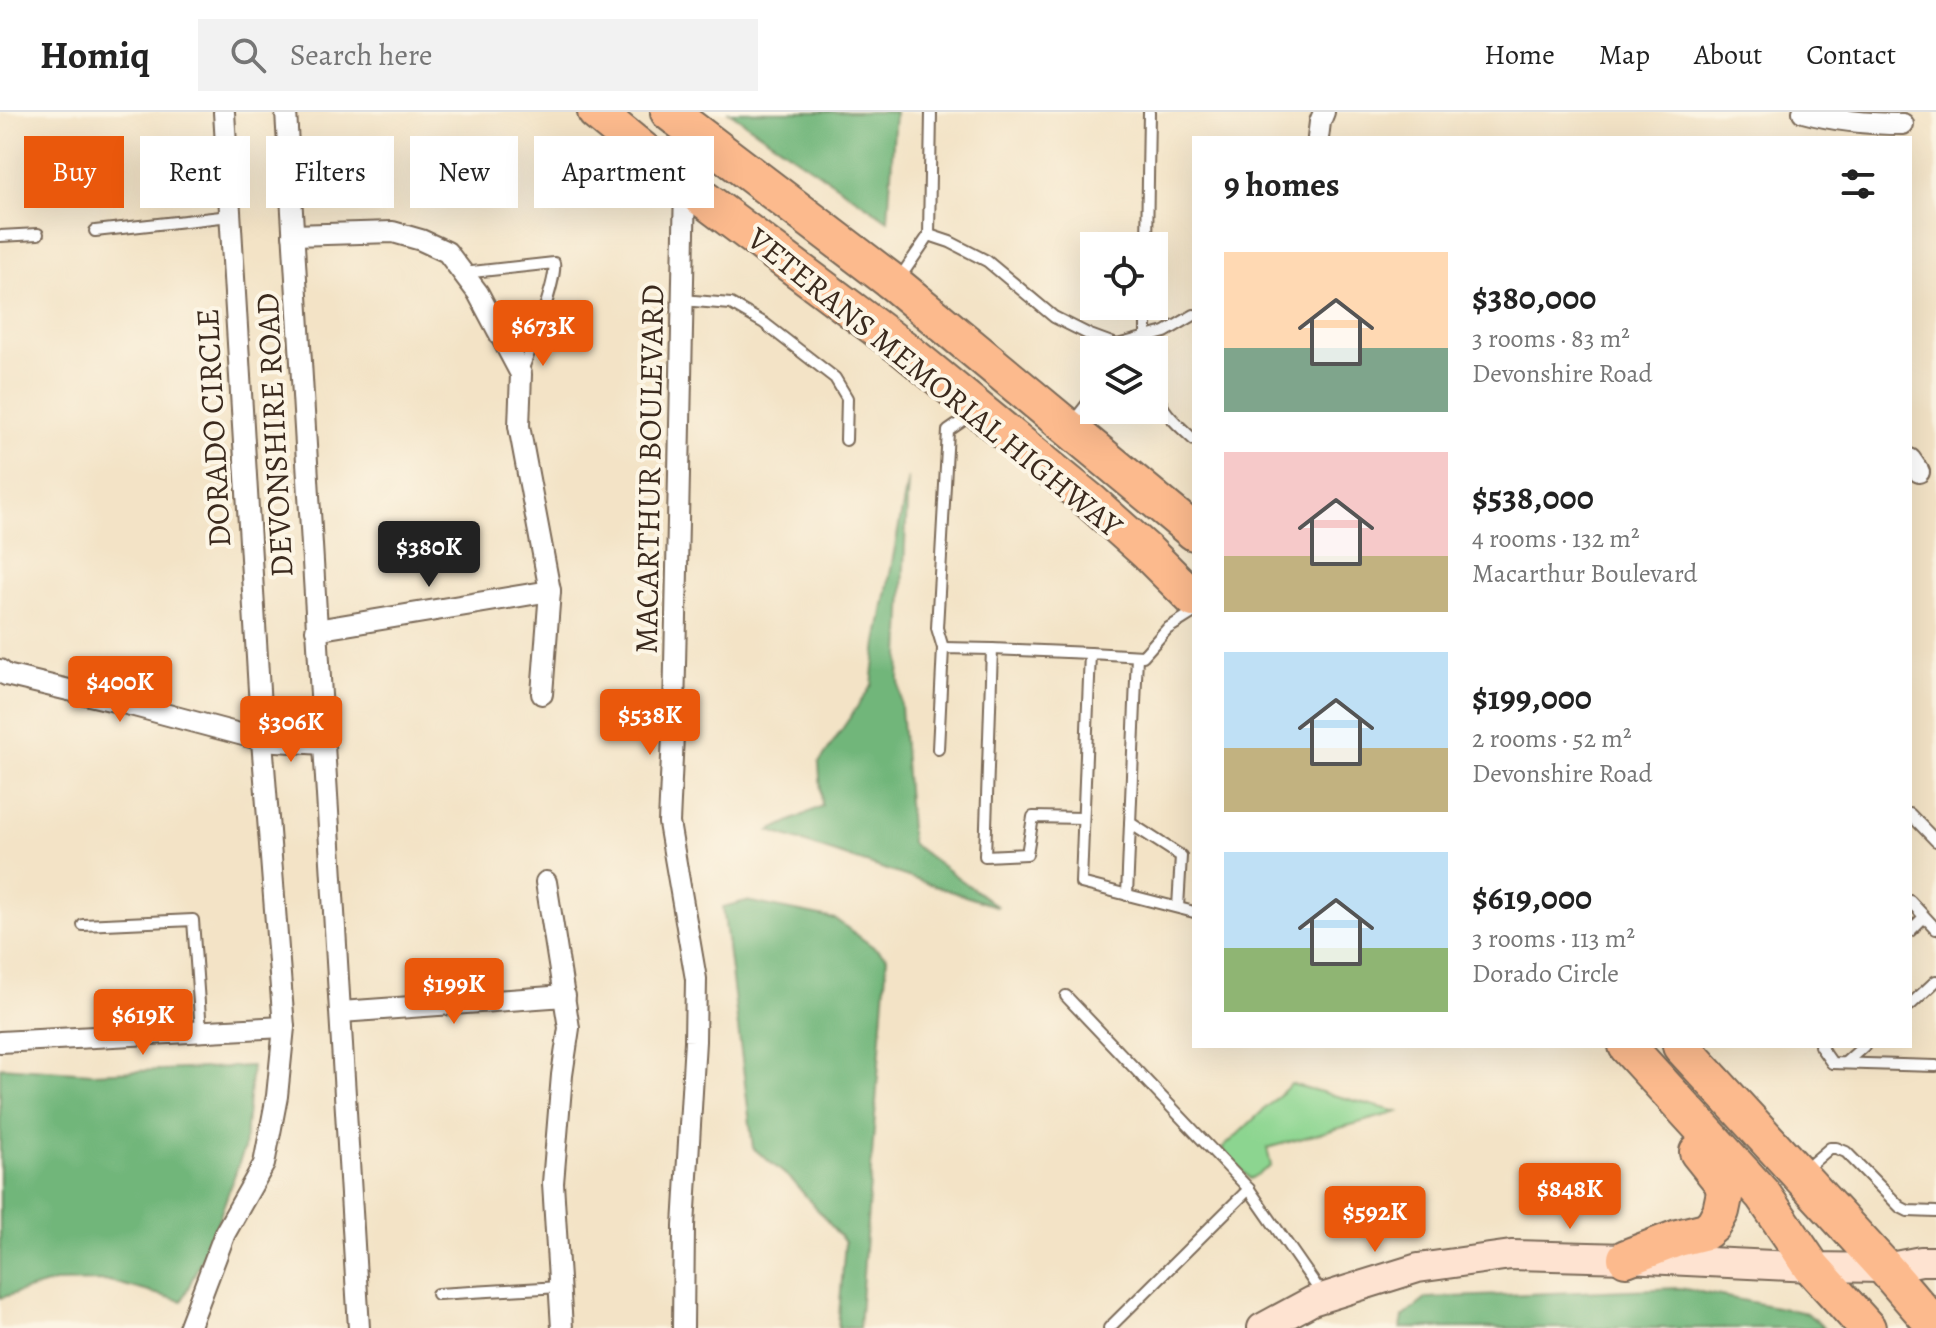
<!DOCTYPE html>
<html lang="en">
<head>
<meta charset="utf-8">
<style>
	body { margin:0; font-family:Alegreya,serif; background:#f2f2f2; color:#222; height:100vh; display:flex; flex-direction:column; font-size:30px; white-space:nowrap }
	* { box-sizing:border-box; margin:0 }
	p { font-size:26px; color:#767676 }
	.icon { flex:none; width:44px; height:44px; fill:none; stroke:currentColor; stroke-width:2; stroke-linecap:round; stroke-linejoin:round }
	.map { position:relative; flex:1; overflow:hidden }
	.details { position:absolute; left:1192px; top:24px; width:720px; height:912px; display:flex; flex-direction:column; background:#fff; border-radius:0px; box-shadow:0 8px 32px #0002 }
	.details>* { flex:none }
	.banner { position:absolute; left:24px; top:24px; width:760px; height:72px; display:flex; gap:16px }
	.tools { position:absolute; left:1080px; top:120px; display:grid; gap:16px }
	.tools a { display:grid; place-items:center; width:88px; height:88px; border-radius:0px; background:#fff; box-shadow:0 8px 32px #0002; font-size:40px }
	.price { position:absolute; translate:-50% -68px; padding:0 18px; border-radius:8px; background:#ea580c; color:#fff; font-size:26px; line-height:52px; filter:drop-shadow(0 2px 4px #0008) }
	.price::after { content:''; position:absolute; left:50%; top:48px; width:24px; height:18px; margin-left:-12px; background:inherit; clip-path:polygon(0 0,100% 0,50% 100%) }
	.price.selected { background:#222; color:#fff }
	ul { padding:0; list-style:none }
	li { display:flex; align-items:center; gap:24px; height:200px; padding:0 32px }
	li span { display:grid; place-items:center; flex:none; width:224px; height:160px; border-radius:0px; color:#555 }
	li>.icon { margin-inline-start:auto }
	span .icon { width:96px; height:96px; fill:#fffc; stroke-width:1 }
	li b { font-size:34px }
	h2 { display:flex; justify-content:space-between; align-items:center; height:96px; padding:0 32px; font-size:34px }
	.pill { padding:0 28px; border-radius:0px; background:#fff; box-shadow:0 8px 32px #0002; font-size:28px; line-height:72px }
	.pill.selected { background:#ea580c; color:#fff }
	header { display:flex; align-items:center; gap:48px; box-sizing:border-box; height:112px; padding:0 40px; background:#fff; border-bottom:2px solid #e0e0e0 }
	header strong { font-size:38px }
	nav { display:flex; gap:44px; margin-inline-start:auto; font-size:28px }
	.search { width:560px; height:72px; background:#f2f2f2; display:flex; align-items:center; gap:20px; box-sizing:border-box; padding:0 28px; border-radius:0px; color:#767676; font-size:30px }
	.map>svg:first-child { display:block }
</style>
</head>
<body>
<header>
<strong>Homiq</strong>
<div class="search"><svg class="icon" aria-label="search" viewBox="0 0 24 24"><circle cx="10" cy="10" r="6"/><path d="M15 15l6 6"/></svg>Search here</div>
<nav><a>Home</a><a>Map</a><a>About</a><a>Contact</a></nav>
</header>
<div class="map">
<svg width="1936" height="1216" viewBox="0 0 1936 1216">
	<rect width="100%" height="100%" fill="#fcf5e5"/>
	<filter id="ink" filterUnits="userSpaceOnUse"><feTurbulence type="fractalNoise" baseFrequency=".0125" numOctaves="2"/><feDisplacementMap in="SourceGraphic" scale="16" xChannelSelector="R" yChannelSelector="G"/><feConvolveMatrix kernelMatrix="1 2 1 2 8 2 1 2 1" color-interpolation-filters="sRGB"/></filter>
	<filter id="wash" filterUnits="userSpaceOnUse"><feTurbulence type="fractalNoise" baseFrequency=".006" numOctaves="4" result="noise"/><feDisplacementMap in="SourceGraphic" scale="32" xChannelSelector="R" yChannelSelector="G"/><feGaussianBlur stdDeviation="1.8" result="paint"/><feColorMatrix in="noise" values="0 0 0 0 0 0 0 0 0 0 0 0 0 0 0 0 0 1.4 0 .05"/><feComposite in="paint" operator="in"/></filter>
	<g filter="url(#wash)">
		<rect width="100%" height="100%" fill="#f3e3c6"/>
		<path fill="#8cd590" stroke="#648057" stroke-width="2" d="M1291 972 1398 1000 1267 1036 1271 1054 1250 1067 1222 1037Z"/>
		<g fill="#71b67a" stroke="#56704c" stroke-width="2">
			<path d="M729 0H895L888 108Z"/>
			<path d="M908 366 899 567 911 731 998 795 770 719 822 694 819 651 872 573 877 531Z"/>
			<path d="M746 789 835 807 887 845 859 1216H838L845 1130 793 1069 753 1036 723 795Z"/>
			<path d="M252 954 244 1037 214 1120 182 1189 109 1169 54 1170 0 1186V955L92 961Z"/>
			<path d="M1680 1176 1807 1201 1824 1216H1401L1403 1205 1427 1186Z"/>
		</g>
	</g>
	<g filter="url(#ink)">
		<g fill="none" stroke-linecap="round" stroke-linejoin="round">
			<defs>
				<g id="lane">
					<path d="M95 119 230 104"/>
					<path d="M929 123 931 0"/>
					<path d="M0 124 38 122"/>
					<path d="M1147 134 1149 0"/>
					<path d="M463 161 554 151C558 167 529 241 521 262"/>
					<path d="M899 167 929 123 950 130 987 149 1054 205 1090 223 1117 233"/>
					<path d="M682 188 731 192 764 211 835 266 847 286 846 328"/>
					<path d="M1151 224 1152 238"/>
					<path d="M1146 225V194"/>
					<path d="M1115 236 1117 233 1165 220 1194 203"/>
					<path d="M1154 263C1157 298 1171 306 1194 328"/>
					<path d="M1073 310 1094 283"/>
					<path d="M1194 500 1167 517 1143 544 1090 541 1081 771 1194 800"/>
					<path d="M943 536 937 516 948 319 974 301"/>
					<path d="M992 537 1090 541"/>
					<path d="M938 637 943 536 992 537 985 744 1027 742 1033 705 1083 706"/>
					<path d="M1910 702 1936 729"/>
					<path d="M1130 711 1181 744 1178 795"/>
					<path d="M1127 783 1137 544"/>
					<path d="M1910 789 1936 817"/>
					<path d="M83 813 193 808 201 919"/>
					<path d="M1910 819 1924 805"/>
					<path d="M1066 884 1249 1077 1322 1182"/>
					<path d="M1910 893 1936 869"/>
					<path d="M1820 934 1832 951 1936 954"/>
					<path d="M1845 951 1864 934"/>
					<path d="M1803 1059 1830 1036H1836L1846 1040 1900 1095 1908 1099 1936 1100"/>
					<path d="M437 1182 560 1175"/>
					<path d="M1109 1216 1249 1077"/>
				</g>
				<g id="street">
					<path d="M286 0 359 1216"/>
					<path d="M1803 0C1836 9 1868 12 1903 12"/>
					<path d="M1318 26 1320 10 1324 0"/>
					<path d="M293 123 393 120 421 128 447 140 478 181 521 262 519 314 550 479 542 582"/>
					<path d="M1910 347 1919 360"/>
					<path d="M316 518 550 479"/>
					<path d="M0 558 6 563 123 591 262 628 323 632"/>
					<path d="M546 770 569 916 562 963 553 1071 562 1216"/>
					<path d="M341 900 565 884"/>
					<path d="M0 930 284 915"/>
					<path d="M189 1216 225 1121 264 1052 277 984 284 915 262 628 224 0"/>
					<path d="M683 1216 684 1114 695 929 696 867 669 711 674 601 685 73"/>
				</g>
				<path id="secondary" d="M1262 1216 1312 1189 1418 1156 1511 1143 1626 1146 1812 1155 1885 1156 1921 1149H1936"/>
				<g id="highway">
					<path d="M596 0 685 73 904 237 1091 390 1147 440 1194 487"/>
					<path d="M669 0 895 172 1194 420"/>
					<path d="M1627 934 1763 1083 1812 1155 1867 1216"/>
					<path d="M1681 934 1885 1156 1936 1215"/>
					<path d="M1626 1146 1678 1126 1706 1119 1714 1112 1721 1099 1725 1080 1722 1070 1698 1040"/>
				</g>
			</defs>
			<use href="#lane" stroke="#7b6b59" stroke-width="14"/>
			<use href="#street" stroke="#7b6b59" stroke-width="24"/>
			<use href="#secondary" stroke="#7b6b59" stroke-width="32"/>
			<use href="#highway" stroke="#7b6b59" stroke-width="40"/>
			<use href="#lane" stroke="#fff" stroke-width="10"/>
			<use href="#street" stroke="#fff" stroke-width="20"/>
			<use href="#secondary" stroke="#fee3d1" stroke-width="28"/>
			<use href="#highway" stroke="#fcba8d" stroke-width="36"/>
		</g>
	</g>
	<g text-anchor="middle" dominant-baseline="central" stroke-width="8" stroke-linejoin="round" paint-order="stroke">
		<g font-size="32" fill="#3b2a1e" stroke="#fcf5e5">
			<text transform="translate(935 270) rotate(39)">VETERANS MEMORIAL HIGHWAY</text>
			<text transform="translate(213 316) rotate(-93)">DORADO CIRCLE</text>
			<text transform="translate(274 323) rotate(-93)">DEVONSHIRE ROAD</text>
			<text transform="translate(649 357) rotate(-89)">MACARTHUR BOULEVARD</text>
		</g>
	</g>
</svg>
<div class="tools">
<a><svg class="icon" aria-label="locate" viewBox="0 0 24 24"><circle cx="12" cy="12" r="6"/><path d="M12 2v4M12 18v4M2 12h4M18 12h4"/></svg></a>
<a><svg class="icon" aria-label="layers" viewBox="0 0 24 24"><path d="M12 4l9 5-9 5-9-5zM3 14l9 5 9-5"/></svg></a>
</div>
<b class="price" style="left:543px;top:256px">$673K</b>
<b class="price selected" style="left:429px;top:477px">$380K</b>
<b class="price" style="left:120px;top:612px">$400K</b>
<b class="price" style="left:650px;top:645px">$538K</b>
<b class="price" style="left:291px;top:652px">$306K</b>
<b class="price" style="left:454px;top:914px">$199K</b>
<b class="price" style="left:143px;top:945px">$619K</b>
<b class="price" style="left:1570px;top:1119px">$848K</b>
<b class="price" style="left:1375px;top:1142px">$592K</b>
<div class="banner">
<a class="pill selected">Buy</a>
<a class="pill">Rent</a>
<a class="pill">Filters</a>
<a class="pill">New</a>
<a class="pill">Apartment</a>
</div>
<section class="details">
<h2>9 homes<svg class="icon" aria-label="filters" viewBox="0 0 24 24"><path d="M4 7h16M4 17h16"/><circle cx="9" cy="7" r="2"/><circle cx="15" cy="17" r="2"/></svg></h2>
<ul>
<li><span style="background:linear-gradient(#ffd9b3 60%,#7fa58c 0)"><svg class="icon" aria-label="home" viewBox="0 0 24 24"><path d="M3 11l9-7 9 7M6 9v11h12V9"/></svg></span><div><b>$380,000</b><p>3 rooms · 83 m²</p><p>Devonshire Road</p></div></li>
<li><span style="background:linear-gradient(#f6c9c9 65%,#c2b280 0)"><svg class="icon" aria-label="home" viewBox="0 0 24 24"><path d="M3 11l9-7 9 7M6 9v11h12V9"/></svg></span><div><b>$538,000</b><p>4 rooms · 132 m²</p><p>Macarthur Boulevard</p></div></li>
<li><span style="background:linear-gradient(#bfe0f5 60%,#c2b280 0)"><svg class="icon" aria-label="home" viewBox="0 0 24 24"><path d="M3 11l9-7 9 7M6 9v11h12V9"/></svg></span><div><b>$199,000</b><p>2 rooms · 52 m²</p><p>Devonshire Road</p></div></li>
<li><span style="background:linear-gradient(#bfe0f5 60%,#8fb573 0)"><svg class="icon" aria-label="home" viewBox="0 0 24 24"><path d="M3 11l9-7 9 7M6 9v11h12V9"/></svg></span><div><b>$619,000</b><p>3 rooms · 113 m²</p><p>Dorado Circle</p></div></li>
</ul>
</section>
</div>
</body>
</html>
